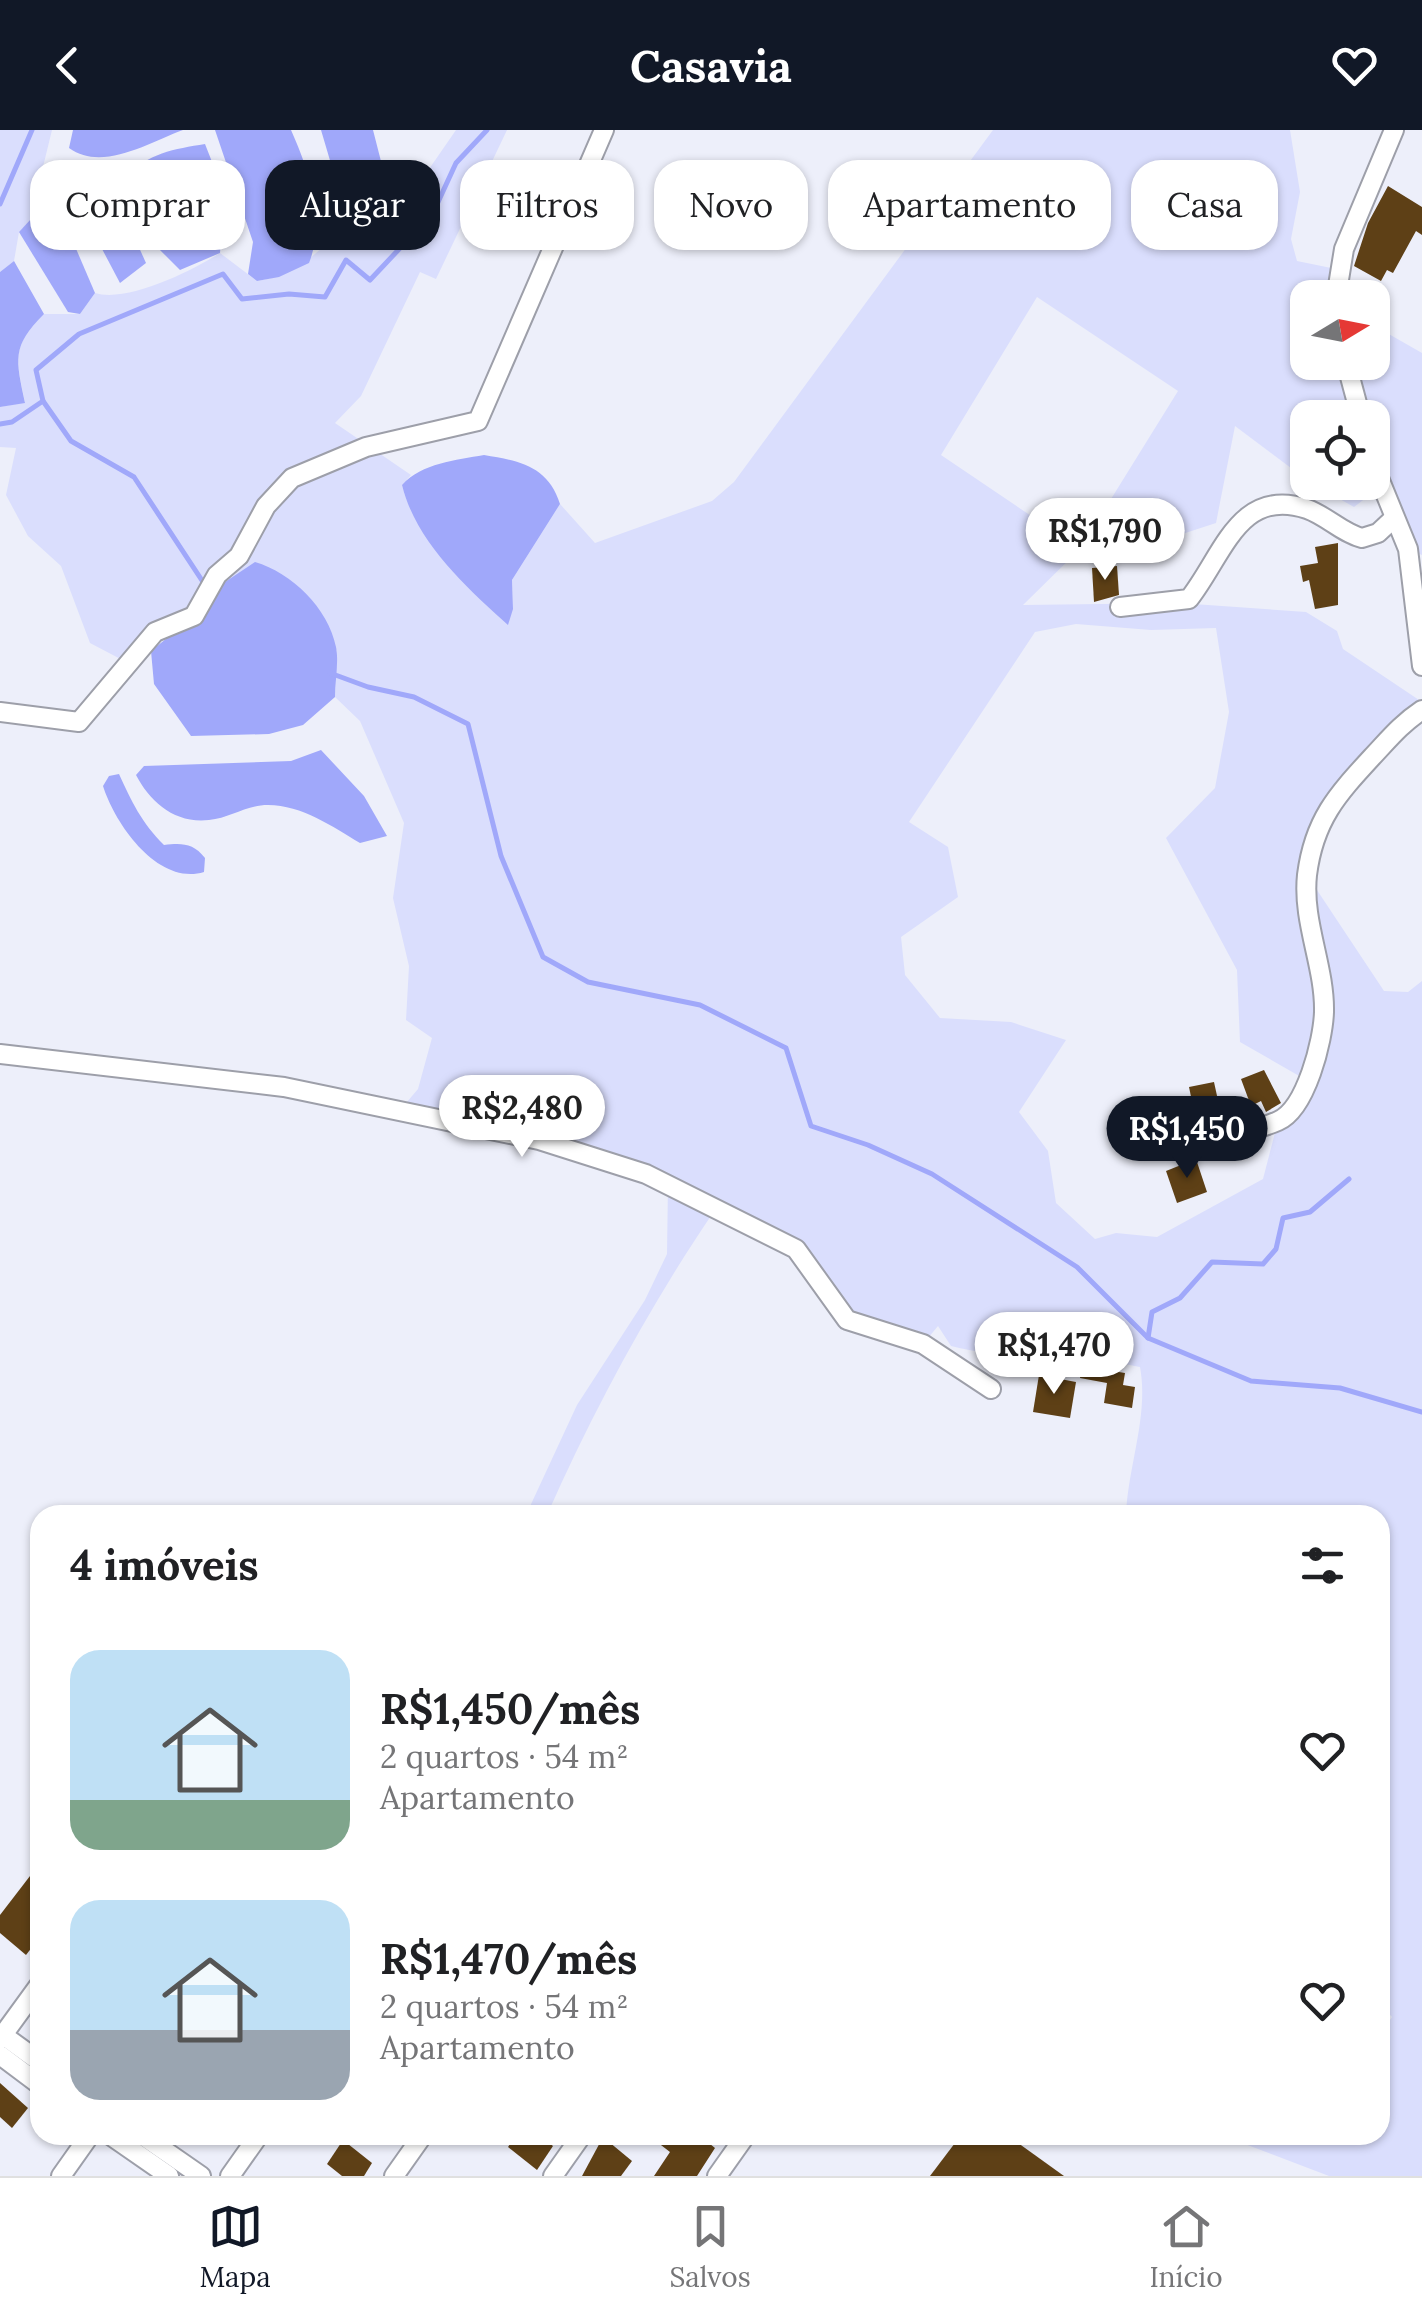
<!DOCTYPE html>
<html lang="pt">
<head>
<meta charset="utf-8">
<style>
	body { margin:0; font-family:Lora,serif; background:#f2f2f2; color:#202124; height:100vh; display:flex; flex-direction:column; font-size:38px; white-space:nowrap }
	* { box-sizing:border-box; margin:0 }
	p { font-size:32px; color:#757577 }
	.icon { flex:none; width:55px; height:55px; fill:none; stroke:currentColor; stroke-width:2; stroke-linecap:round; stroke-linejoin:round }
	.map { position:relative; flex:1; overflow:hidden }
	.sheet { position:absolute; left:30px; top:1375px; width:1360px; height:640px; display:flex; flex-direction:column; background:#fff; border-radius:30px; box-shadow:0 2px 8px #0004 }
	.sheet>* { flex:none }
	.banner { position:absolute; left:30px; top:30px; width:1362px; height:90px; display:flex; gap:20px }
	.needle { width:65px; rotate:80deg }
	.tools { position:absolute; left:1290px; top:150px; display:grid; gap:20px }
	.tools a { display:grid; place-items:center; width:100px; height:100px; border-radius:20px; background:#fff; box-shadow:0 2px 8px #0004; font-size:50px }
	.price { position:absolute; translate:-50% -85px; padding:0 22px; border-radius:35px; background:#fff; color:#222; font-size:32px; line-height:65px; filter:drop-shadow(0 2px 5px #0008) }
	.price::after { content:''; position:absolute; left:50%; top:60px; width:30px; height:22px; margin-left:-15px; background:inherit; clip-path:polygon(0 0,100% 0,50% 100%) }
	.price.selected { background:#111827; color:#fff }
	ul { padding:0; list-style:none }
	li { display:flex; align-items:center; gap:30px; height:250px; padding:0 40px }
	li span { display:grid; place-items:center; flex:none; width:280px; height:200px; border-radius:30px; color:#555 }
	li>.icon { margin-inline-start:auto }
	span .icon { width:120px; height:120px; fill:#fffc; stroke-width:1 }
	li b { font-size:42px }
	h2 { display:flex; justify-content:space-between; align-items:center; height:120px; padding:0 40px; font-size:42px }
	.pill { padding:0 35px; border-radius:30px; background:#fff; box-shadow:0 2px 8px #0004; font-size:35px; line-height:90px }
	.pill.selected { background:#111827; color:#fff }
	header { display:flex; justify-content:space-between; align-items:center; height:130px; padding:0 40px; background:#111827; color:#fff; font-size:45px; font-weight:700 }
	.tab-bar { display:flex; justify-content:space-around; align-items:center; height:140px; border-top:2px solid #e0e0e0; background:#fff; font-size:28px; color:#757577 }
	.tab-bar a { display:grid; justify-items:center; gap:5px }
	.tab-bar .selected { color:#111827 }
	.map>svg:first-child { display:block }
</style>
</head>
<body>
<header><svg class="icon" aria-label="back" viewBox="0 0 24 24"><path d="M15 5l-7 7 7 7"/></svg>Casavia<svg class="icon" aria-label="heart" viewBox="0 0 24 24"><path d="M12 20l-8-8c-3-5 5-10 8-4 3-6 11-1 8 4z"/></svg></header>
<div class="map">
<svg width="1422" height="2046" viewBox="0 0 1422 2046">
	<rect width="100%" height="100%" fill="#edeffa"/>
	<g fill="#dadefd" fill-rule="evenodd">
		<path d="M0 0H52L30 90 19 102 14 131 0 142Z"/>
		<path d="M456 0H507L436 149 420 142 361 266 335 293 411 345 402 355C415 411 471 444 513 479L512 450 560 374 595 413 712 371 734 352 993 0H1290L1300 62 1291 109 1297 131 1341 140 1336 167 1308 168V232H1372L1373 195 1422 223V425L1408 419 1379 358 1354 377 1311 353 1372 352V288H1308L1307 350 1235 296 1216 393 1124 423 1080 419 1023 475 1179 473 1306 482 1337 501 1343 519 1422 572 1341 657 1307 745 1384 861 1408 862 1422 851V2046H1329L1221 2005H1380V1905L1392 1887 1380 1874V1385H1126C1128 1336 1149 1285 1140 1237 1077 1223 1014 1232 951 1216L938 1196 923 1214 847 1190 796 1119 717 1077C651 1173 594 1279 547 1385H526L577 1275 645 1170 667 1124 668 1054 401 979 418 959 432 908 406 890 409 836 393 768 404 693 360 591 335 567 337 520 222 454 200 493 172 504 130 534 90 513 61 436 28 406 6 365 16 318 0 317V277L25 272C16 229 11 217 44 184H80L95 163C127 173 192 141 220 123L257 151C310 142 310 120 348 100 358 94 377 97 389 97ZM1037 167 1178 261 1080 419 941 325ZM1076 494 1151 500 1216 498 1229 582 1215 658 1166 708 1237 840 1240 912 1308 951 1278 991 1263 1049 1157 1107 1116 1103 1095 1109 1056 1073 1048 1021 1019 982 1066 910 1011 892 940 888 905 845 901 807 958 767 948 717 909 692 1035 502Z"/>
	</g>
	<g fill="#a0a8fa">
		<path d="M73 0H183C148 13 102 42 69 18Z"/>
		<path d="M215 0H291C309 40 326 91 309 133L279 147 257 151 248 144 253 112Z"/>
		<path d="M321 0H373L384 43 369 67 373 97 350 98Z"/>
		<path d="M205 14 225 65 220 123 180 140 153 113 127 48C146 23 175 19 205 14Z"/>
		<path d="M101 54 113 60 146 133 120 153 73 64Z"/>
		<path d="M52 85 74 114 95 163 80 184 68 182 19 102 30 90Z"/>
		<path d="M14 131 44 184C11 217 16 229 25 273L0 277V142Z"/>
		<path d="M484 325C520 331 548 336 560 374L512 450 513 479 508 495C466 457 416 412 402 355 422 333 456 330 484 325Z"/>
		<path d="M255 432C292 443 328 478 336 517 339 532 335 551 335 567L303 595 269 604 191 606 154 554 151 521 172 504 200 493 222 454Z"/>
		<path d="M321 620 364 666 387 706 360 713C333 697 302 675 268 675 246 675 230 688 209 690 175 694 150 672 136 645L144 636 291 631Z"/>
		<path d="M119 644C132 672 141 692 164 715 182 713 193 713 205 728L204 742C158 756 115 694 103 656L109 646Z"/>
	</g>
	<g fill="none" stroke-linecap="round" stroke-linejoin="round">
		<g stroke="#a0a8fa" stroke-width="5">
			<path d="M0 74 32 0"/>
			<path d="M43 271 71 311 134 347 205 455"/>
			<path d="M0 294 12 292 43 271 36 240 79 204 223 144 242 169 289 164 325 167 346 130 370 150 433 83 456 33 487 0"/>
			<path d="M330 543 368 557 414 567 468 594 501 726 543 827 588 852 700 875 786 918 811 996 868 1015 932 1044 1077 1137 1148 1208 1251 1251 1340 1258 1422 1282"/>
			<path d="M1148 1208 1152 1182 1180 1168 1212 1132 1263 1134 1276 1119 1283 1088 1310 1082 1349 1049"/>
		</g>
	</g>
	<g fill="#5e4016">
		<path d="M1388 56 1422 77V105L1416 101 1393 143 1387 140 1381 151 1354 136 1368 93Z"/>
		<path d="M1338 413V475L1315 479 1309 450 1303 452 1300 436 1318 433 1315 417Z"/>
		<path d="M1117 436 1119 465 1094 472 1092 438Z"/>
		<path d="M1264 940 1281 973 1266 982 1261 971 1251 976 1241 949Z"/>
		<path d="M1214 952 1219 975 1194 981 1189 957Z"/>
		<path d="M1143 976 1144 980 1156 977 1163 1002 1131 1012 1122 983Z"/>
		<path d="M1196 1029 1207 1062 1177 1073 1166 1041Z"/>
		<path d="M1082 1236 1125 1243 1123 1255 1135 1257 1132 1278 1104 1273 1107 1253 1080 1248Z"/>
		<path d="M1039 1245 1076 1252 1070 1288 1033 1282Z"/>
		<path d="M40 1733V1807L26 1825 0 1803V1785Z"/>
		<path d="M0 1953 28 1978 12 1998 0 1987Z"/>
		<path d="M516 2005H539L553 2016 537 2040 508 2017Z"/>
		<path d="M648 2005H699L715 2018 697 2046H654L670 2022Z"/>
		<path d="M961 2005H1007L1064 2046H930Z"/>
		<path d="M603 2007 632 2031 621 2046H582Z"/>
		<path d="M343 2010 372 2033 364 2046H342L327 2034Z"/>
	</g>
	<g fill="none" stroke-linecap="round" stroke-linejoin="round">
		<defs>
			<g id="minor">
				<path d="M1336 168 1344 119 1394 0"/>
				<path d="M1346 232 1361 288"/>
				<path d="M1372 331 1408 419 1422 536"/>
				<path d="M1120 477 1189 469C1223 426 1239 356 1307 379 1327 386 1342 403 1362 408L1378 403 1393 389"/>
				<path d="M0 582 79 592 155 502 194 486 217 445 239 426 266 376 292 348 366 317 478 291 604 0"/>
				<path d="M0 924 284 957 539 1010 646 1044 796 1119 847 1190 923 1214 991 1259"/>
				<path d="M1188 1013C1216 1006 1251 1003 1278 991 1306 979 1323 911 1324 882 1325 836 1302 792 1307 745 1314 690 1337 665 1372 627 1389 609 1401 594 1422 580"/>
				<path d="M0 1903 40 1932"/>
				<path d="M0 1909 40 1854"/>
				<path d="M0 1925 40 1955"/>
				<path d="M110 2005 169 2046"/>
				<path d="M142 2005 201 2046"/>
				<path d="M61 2046 90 2005"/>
				<path d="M230 2046 259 2005"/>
				<path d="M394 2046 423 2005"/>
				<path d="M553 2046 582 2005"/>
				<path d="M717 2046 746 2005"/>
			</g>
		</defs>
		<use href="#minor" stroke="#9d9fa9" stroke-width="22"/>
		<use href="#minor" stroke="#fff" stroke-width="18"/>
	</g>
</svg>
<div class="tools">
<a><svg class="needle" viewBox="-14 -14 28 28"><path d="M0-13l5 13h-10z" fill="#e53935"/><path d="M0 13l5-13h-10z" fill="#757577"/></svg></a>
<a><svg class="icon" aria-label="locate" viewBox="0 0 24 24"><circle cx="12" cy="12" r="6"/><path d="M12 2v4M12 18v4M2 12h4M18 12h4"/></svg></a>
</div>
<b class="price" style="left:1105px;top:453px">R$1,790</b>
<b class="price" style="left:522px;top:1030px">R$2,480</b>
<b class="price selected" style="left:1187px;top:1051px">R$1,450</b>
<b class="price" style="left:1054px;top:1267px">R$1,470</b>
<div class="banner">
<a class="pill">Comprar</a>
<a class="pill selected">Alugar</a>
<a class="pill">Filtros</a>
<a class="pill">Novo</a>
<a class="pill">Apartamento</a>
<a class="pill">Casa</a>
</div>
<section class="sheet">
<h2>4 imóveis<svg class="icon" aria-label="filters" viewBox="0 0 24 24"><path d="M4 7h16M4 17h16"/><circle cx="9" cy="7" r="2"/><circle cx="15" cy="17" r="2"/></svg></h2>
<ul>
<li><span style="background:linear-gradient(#bfe0f5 75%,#7fa58c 0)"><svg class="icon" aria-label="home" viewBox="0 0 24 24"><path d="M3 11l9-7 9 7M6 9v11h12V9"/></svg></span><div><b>R$1,450/mês</b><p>2 quartos · 54 m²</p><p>Apartamento</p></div><svg class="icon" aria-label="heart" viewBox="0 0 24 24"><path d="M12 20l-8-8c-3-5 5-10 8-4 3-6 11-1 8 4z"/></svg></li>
<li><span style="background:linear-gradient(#bfe0f5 65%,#9aa5b1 0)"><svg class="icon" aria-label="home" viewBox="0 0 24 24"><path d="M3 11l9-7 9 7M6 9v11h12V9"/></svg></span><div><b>R$1,470/mês</b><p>2 quartos · 54 m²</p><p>Apartamento</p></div><svg class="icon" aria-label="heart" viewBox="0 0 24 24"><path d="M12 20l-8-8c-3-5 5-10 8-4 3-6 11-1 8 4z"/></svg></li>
</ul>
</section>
</div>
<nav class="tab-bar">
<a class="selected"><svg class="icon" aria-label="map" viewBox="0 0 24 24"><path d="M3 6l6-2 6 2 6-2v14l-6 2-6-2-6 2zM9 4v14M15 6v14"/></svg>Mapa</a>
<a><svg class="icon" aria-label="saved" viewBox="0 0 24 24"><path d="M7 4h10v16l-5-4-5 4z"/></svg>Salvos</a>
<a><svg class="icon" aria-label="home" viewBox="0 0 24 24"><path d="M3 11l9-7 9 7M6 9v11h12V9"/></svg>Início</a>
</nav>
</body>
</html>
